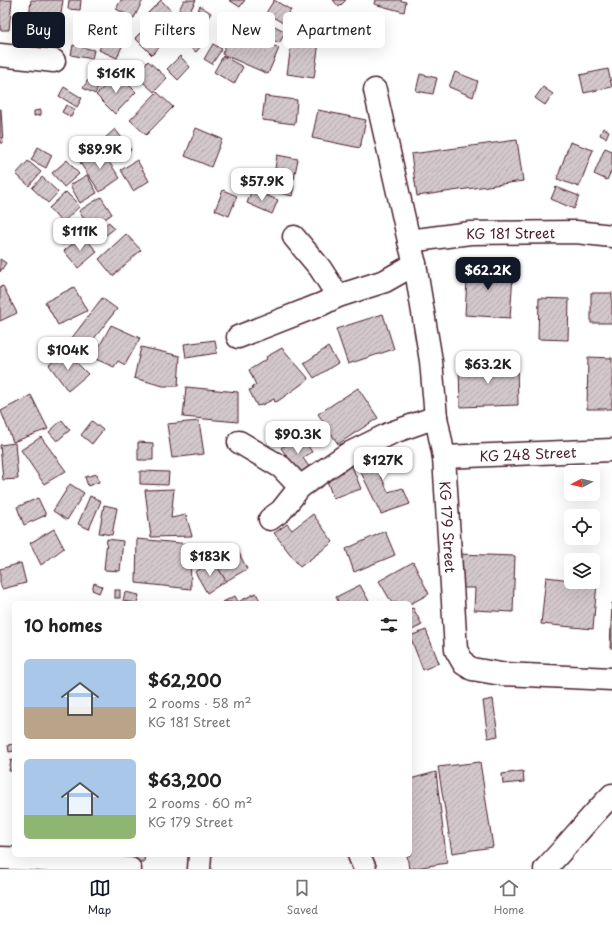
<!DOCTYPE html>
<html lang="en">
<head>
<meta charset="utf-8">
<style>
	body { margin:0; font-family:"Playpen Sans",sans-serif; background:#f2f2f2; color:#222; height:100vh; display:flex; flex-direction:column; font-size:15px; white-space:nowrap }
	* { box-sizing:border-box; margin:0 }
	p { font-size:13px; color:#767676 }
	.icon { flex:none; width:22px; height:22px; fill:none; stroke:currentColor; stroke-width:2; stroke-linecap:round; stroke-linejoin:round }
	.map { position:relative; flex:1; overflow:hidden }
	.sheet { position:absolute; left:12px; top:601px; width:400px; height:256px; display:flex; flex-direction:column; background:#fff; border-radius:6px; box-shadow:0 4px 16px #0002 }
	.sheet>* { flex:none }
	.top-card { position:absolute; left:12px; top:12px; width:400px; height:36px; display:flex; gap:8px }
	.needle { width:26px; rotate:263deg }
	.tools { position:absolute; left:564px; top:465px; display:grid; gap:8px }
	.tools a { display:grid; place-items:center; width:36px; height:36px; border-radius:6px; background:#fff; box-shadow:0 4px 16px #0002; font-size:20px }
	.price { position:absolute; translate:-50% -34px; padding:0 9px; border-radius:8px; background:#fff; color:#222; font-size:13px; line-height:26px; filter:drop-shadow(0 1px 2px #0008) }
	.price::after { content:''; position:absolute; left:50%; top:24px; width:12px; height:9px; margin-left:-6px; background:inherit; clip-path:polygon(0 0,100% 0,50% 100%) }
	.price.selected { background:#111827; color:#fff }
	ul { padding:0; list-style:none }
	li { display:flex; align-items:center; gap:12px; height:100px; padding:0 12px }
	li span { display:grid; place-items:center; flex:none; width:112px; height:80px; border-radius:6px; color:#555 }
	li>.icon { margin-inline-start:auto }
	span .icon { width:48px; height:48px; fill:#fffc; stroke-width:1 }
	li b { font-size:17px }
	h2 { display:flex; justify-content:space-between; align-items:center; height:48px; padding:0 12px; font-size:17px }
	.pill { padding:0 14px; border-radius:6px; background:#fff; box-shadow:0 4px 16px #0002; font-size:14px; line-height:36px }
	.pill.selected { background:#111827; color:#fff }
	.tabs { display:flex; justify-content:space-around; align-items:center; height:56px; border-top:1px solid #e0e0e0; background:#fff; font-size:11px; color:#767676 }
	.tabs a { display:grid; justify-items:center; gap:2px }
	.tabs .selected { color:#111827 }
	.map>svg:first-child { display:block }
</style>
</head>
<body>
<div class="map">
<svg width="612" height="869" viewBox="0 0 612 869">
	<defs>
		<pattern id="building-hatch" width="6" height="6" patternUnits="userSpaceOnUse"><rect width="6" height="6" fill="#d2c7cb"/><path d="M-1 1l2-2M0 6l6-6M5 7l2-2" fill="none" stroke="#b6aaae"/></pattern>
	</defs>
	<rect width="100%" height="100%" fill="#fff"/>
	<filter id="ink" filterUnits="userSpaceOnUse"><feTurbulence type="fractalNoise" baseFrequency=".025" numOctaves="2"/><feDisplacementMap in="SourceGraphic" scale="8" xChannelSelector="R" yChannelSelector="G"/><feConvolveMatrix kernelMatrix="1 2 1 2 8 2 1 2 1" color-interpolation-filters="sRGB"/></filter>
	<g filter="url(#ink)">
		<g fill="url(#building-hatch)" stroke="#4a1f2b">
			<path d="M0 0H12L9 30H0Z"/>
			<path d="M31 0H63L60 21 29 17Z"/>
			<path d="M69 0H81L80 10 68 9Z"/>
			<path d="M121 0H143L134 18 116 9Z"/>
			<path d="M161 0 173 13 158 26 147 14Z"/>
			<path d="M184 0H196L187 17 178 12Z"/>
			<path d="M229 0H245L240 7Z"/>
			<path d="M274 0 291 10 283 23 266 13Z"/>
			<path d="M333 0H346L339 7Z"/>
			<path d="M375 0H399L406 2 404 12 374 4Z"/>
			<path d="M200 6 211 13 204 24 194 18Z"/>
			<path d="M183 20 190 25 176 45 169 39Z"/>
			<path d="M269 23 286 32 279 43 263 35Z"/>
			<path d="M149 24 166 40 152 55 135 38Z"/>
			<path d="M193 26 208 38 196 52 181 40Z"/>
			<path d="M233 28 279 48 268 74 222 54Z"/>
			<path d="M108 29 126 37 117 58 99 50Z"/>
			<path d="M292 38 319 42 314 78 287 74Z"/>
			<path d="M213 44 222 49 212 64 204 59Z"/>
			<path d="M73 45 94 50 92 59 71 55Z"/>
			<path d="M180 56 190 67 178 80 167 69Z"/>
			<path d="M223 56 243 67 234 84 214 72Z"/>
			<path d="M148 61 167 78 154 92 135 75Z"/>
			<path d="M608 69 612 87 584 93 580 75Z"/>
			<path d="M455 72 478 81 473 97 449 87Z"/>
			<path d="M117 73 136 92 115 114 96 95Z"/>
			<path d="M420 74 437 78 433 94 416 91Z"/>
			<path d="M88 80 99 86 95 94 83 88Z"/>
			<path d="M64 87 82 98 77 107 59 96Z"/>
			<path d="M543 87 553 94 545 105 535 98Z"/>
			<path d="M157 92 173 107 146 135 130 120Z"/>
			<path d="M265 96 297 100 295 124 262 120Z"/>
			<path d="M66 105 75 109 71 117 62 112Z"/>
			<path d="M0 109H1L3 143H0Z"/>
			<path d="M41 110V115L34 116V111Z"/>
			<path d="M318 110 366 120 360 148 312 138Z"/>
			<path d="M196 128 222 139 211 167 185 156Z"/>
			<path d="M603 128 609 131 606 138 600 135Z"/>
			<path d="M115 129 131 150 118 159 103 140Z"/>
			<path d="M517 140 523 181 417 196 411 154Z"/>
			<path d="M570 142 593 150 579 187 557 179Z"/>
			<path d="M38 147 52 155 46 168 31 160Z"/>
			<path d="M605 148 612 151V169L607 180 594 174Z"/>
			<path d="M100 149 120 178 100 192 80 163Z"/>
			<path d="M277 155 298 159 294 179 274 176Z"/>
			<path d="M67 160 79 174 64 187 52 173Z"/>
			<path d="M137 160 149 181 133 191 121 170Z"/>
			<path d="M28 161 41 172 29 186 16 174Z"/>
			<path d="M87 175 97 193 80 203 70 185Z"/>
			<path d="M42 177 58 192 48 203 32 188Z"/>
			<path d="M274 182 294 186 292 196 272 191Z"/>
			<path d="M556 187 579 196 574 209 551 199Z"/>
			<path d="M223 190 237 196 229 216 215 210Z"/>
			<path d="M252 190 278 200 272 214 247 203Z"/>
			<path d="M66 192 80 206 62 223 49 208Z"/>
			<path d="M101 197 112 214 90 229 79 211Z"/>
			<path d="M70 222 79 231 63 245 54 236Z"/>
			<path d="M109 222 114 229 98 241 93 234Z"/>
			<path d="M126 234 141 250 113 276 99 259Z"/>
			<path d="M83 235 97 252 78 268 64 251Z"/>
			<path d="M0 259 6 263 0 272Z"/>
			<path d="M468 260 493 261 492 273 513 275 510 318 465 315Z"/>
			<path d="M3 286 17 313 0 321V287Z"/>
			<path d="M74 287 87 311 58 325 45 302Z"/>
			<rect x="591" y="293" width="21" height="30"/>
			<path d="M102 298 117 309 82 354 68 343Z"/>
			<path d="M539 298 569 299 568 340 538 339Z"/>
			<path d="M383 314 394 349 348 364 336 329Z"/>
			<path d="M111 325 140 338 125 365 118 361 114 367 93 358Z"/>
			<path d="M215 340 217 353 186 358 184 344Z"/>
			<path d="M141 347 180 356 178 386H163L134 378Z"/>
			<path d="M328 347 338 363 314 378 304 363Z"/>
			<path d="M282 348 309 379 278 401 275 402 274 399 262 405 257 406 249 390 253 389 252 387 256 385 249 370 267 359 266 357Z"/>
			<path d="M66 352 88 374 68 391 49 365Z"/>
			<path d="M588 357 612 358V409H587Z"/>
			<path d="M517 364 518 405 460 407 459 365Z"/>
			<path d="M186 387 238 392V422L183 417Z"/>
			<path d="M358 388 378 418 338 444 318 414Z"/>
			<path d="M31 395 48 429 13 442 1 411Z"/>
			<path d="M62 420 70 430 57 441 49 432Z"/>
			<path d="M92 421 103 430 92 444 81 435Z"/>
			<path d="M199 421 204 454 172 458 167 424Z"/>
			<path d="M300 434 312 452 303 458 312 471 302 478 281 448Z"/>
			<path d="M41 437 66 471 44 484 21 450Z"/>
			<path d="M138 442 153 443V460H138Z"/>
			<path d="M15 443 18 479 3 480 0 445Z"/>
			<path d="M387 449 390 455 399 451 403 461 379 471 388 492 403 488 410 504 381 514 357 464Z"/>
			<path d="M352 466 361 489 333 498 325 475Z"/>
			<path d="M140 471 169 472 168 485 140 484Z"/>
			<path d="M97 474 99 482 88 486 85 477Z"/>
			<path d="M70 484 84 493 67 520 53 511Z"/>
			<path d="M174 489 171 518 186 515 192 536 151 537 145 490Z"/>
			<path d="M90 496 101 501 89 529 78 524Z"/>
			<path d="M38 498 46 515 24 525 17 507Z"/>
			<path d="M104 505 117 508 112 535 99 533Z"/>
			<path d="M313 514 333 542 300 567 274 533 287 524 292 530Z"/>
			<path d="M54 529 64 548 41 565 30 543Z"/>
			<path d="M385 531 395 555 354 572 346 549Z"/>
			<path d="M107 539 123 541 120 571 104 570Z"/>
			<path d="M137 539 190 544 191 589 136 583Z"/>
			<path d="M237 549 247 569 226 581 214 561Z"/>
			<path d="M458 554 515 556 513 612 474 610 475 588H457Z"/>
			<path d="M214 561 226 581 207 593 195 572Z"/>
			<path d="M413 562 429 594 410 604V603H392L379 581Z"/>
			<path d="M21 563 26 583 2 589 0 583V569Z"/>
			<path d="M546 577 571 580V582L597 583 593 629 541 624Z"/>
			<path d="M94 583 102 586 99 593 92 590Z"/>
			<path d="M360 585 370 603H339L336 597Z"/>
			<rect x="115" y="590" width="5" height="8"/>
			<path d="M125 592 139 595 137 603 123 601Z"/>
			<path d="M256 593 261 603 223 602 235 596 238 602Z"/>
			<path d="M612 603V648H610Z"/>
			<path d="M413 608 422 625 410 631V609Z"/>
			<path d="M426 630 439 663 423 670 410 636Z"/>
			<path d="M493 699 498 736 488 738 483 701Z"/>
			<path d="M14 744V751L9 752 8 745Z"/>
			<path d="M11 760 14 761V771H9Z"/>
			<path d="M480 762 493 847 452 853 438 767Z"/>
			<path d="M523 771 524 782 503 784 502 774Z"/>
			<path d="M436 772 447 863 409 869 407 855H410V779Z"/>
			<path d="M74 855H145L144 862 74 858Z"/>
		</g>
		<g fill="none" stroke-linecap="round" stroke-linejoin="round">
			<defs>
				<g id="minor">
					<path d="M0 55 54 61"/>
					<path id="s1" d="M375 90 409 241 415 264 431 361 436 417 444 457 456 650 464 664 472 669 501 674 612 679"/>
					<path d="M294 237 320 268 338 296"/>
					<path id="s2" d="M409 241 470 233 576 232 612 236"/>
					<path d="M238 337 322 304 338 296 385 281 415 264"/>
					<path d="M239 442 281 467 300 487"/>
					<path id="s3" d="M444 457 612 450"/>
					<path d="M270 519 281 511 300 487 346 455 391 433 436 417"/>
					<path d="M359 855 365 869"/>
					<path d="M199 869 200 855"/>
					<path d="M545 869C568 845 588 819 612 795"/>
				</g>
				<path id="major" d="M0 858 31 859 130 869"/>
			</defs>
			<use href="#minor" stroke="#4a1f2b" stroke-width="25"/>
			<use href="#major" stroke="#4a1f2b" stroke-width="25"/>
			<use href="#minor" stroke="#fff" stroke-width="22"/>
			<use href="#major" stroke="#fff" stroke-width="22"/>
		</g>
	</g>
	<g text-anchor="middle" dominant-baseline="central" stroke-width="3.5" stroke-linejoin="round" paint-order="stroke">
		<g font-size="14" fill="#4a1f2b" stroke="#fff">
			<text stroke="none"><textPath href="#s2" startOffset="102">KG 181 Street</textPath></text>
			<text stroke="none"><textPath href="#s3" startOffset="84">KG 248 Street</textPath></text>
			<text stroke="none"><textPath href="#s1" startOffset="444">KG 179 Street</textPath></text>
		</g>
	</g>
</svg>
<div class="tools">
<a><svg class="needle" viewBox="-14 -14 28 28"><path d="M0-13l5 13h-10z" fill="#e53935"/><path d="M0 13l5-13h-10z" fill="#767676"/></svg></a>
<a><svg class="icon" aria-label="locate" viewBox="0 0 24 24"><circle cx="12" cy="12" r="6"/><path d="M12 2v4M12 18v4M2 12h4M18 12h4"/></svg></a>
<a><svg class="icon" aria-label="layers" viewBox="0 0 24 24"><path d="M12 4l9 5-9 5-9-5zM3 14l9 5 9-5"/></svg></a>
</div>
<b class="price" style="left:116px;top:94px">$161K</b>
<b class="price" style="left:100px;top:170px">$89.9K</b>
<b class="price" style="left:262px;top:202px">$57.9K</b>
<b class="price" style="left:80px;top:252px">$111K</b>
<b class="price selected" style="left:488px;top:291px">$62.2K</b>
<b class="price" style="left:68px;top:371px">$104K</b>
<b class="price" style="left:488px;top:385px">$63.2K</b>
<b class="price" style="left:298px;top:455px">$90.3K</b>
<b class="price" style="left:383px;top:481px">$127K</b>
<b class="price" style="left:210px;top:577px">$183K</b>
<div class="top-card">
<a class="pill selected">Buy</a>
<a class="pill">Rent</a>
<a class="pill">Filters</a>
<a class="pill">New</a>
<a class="pill">Apartment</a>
</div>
<section class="sheet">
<h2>10 homes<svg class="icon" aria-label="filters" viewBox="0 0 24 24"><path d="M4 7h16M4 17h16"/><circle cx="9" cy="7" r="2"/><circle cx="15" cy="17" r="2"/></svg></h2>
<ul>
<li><span style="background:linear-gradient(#a9c7e8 60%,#b9a48a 0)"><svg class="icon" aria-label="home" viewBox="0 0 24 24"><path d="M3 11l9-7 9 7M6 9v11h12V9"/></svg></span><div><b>$62,200</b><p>2 rooms · 58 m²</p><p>KG 181 Street</p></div></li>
<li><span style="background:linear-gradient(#a9c7e8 70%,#8fb573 0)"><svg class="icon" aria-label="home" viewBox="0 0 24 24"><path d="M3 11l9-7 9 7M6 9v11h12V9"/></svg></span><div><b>$63,200</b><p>2 rooms · 60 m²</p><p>KG 179 Street</p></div></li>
</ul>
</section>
</div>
<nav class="tabs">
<a class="selected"><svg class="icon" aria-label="map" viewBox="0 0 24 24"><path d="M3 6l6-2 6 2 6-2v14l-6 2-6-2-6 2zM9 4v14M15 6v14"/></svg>Map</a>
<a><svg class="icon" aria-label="saved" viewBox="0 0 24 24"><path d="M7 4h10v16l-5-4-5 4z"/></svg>Saved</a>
<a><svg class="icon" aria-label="home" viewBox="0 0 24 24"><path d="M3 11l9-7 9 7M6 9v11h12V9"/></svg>Home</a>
</nav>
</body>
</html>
